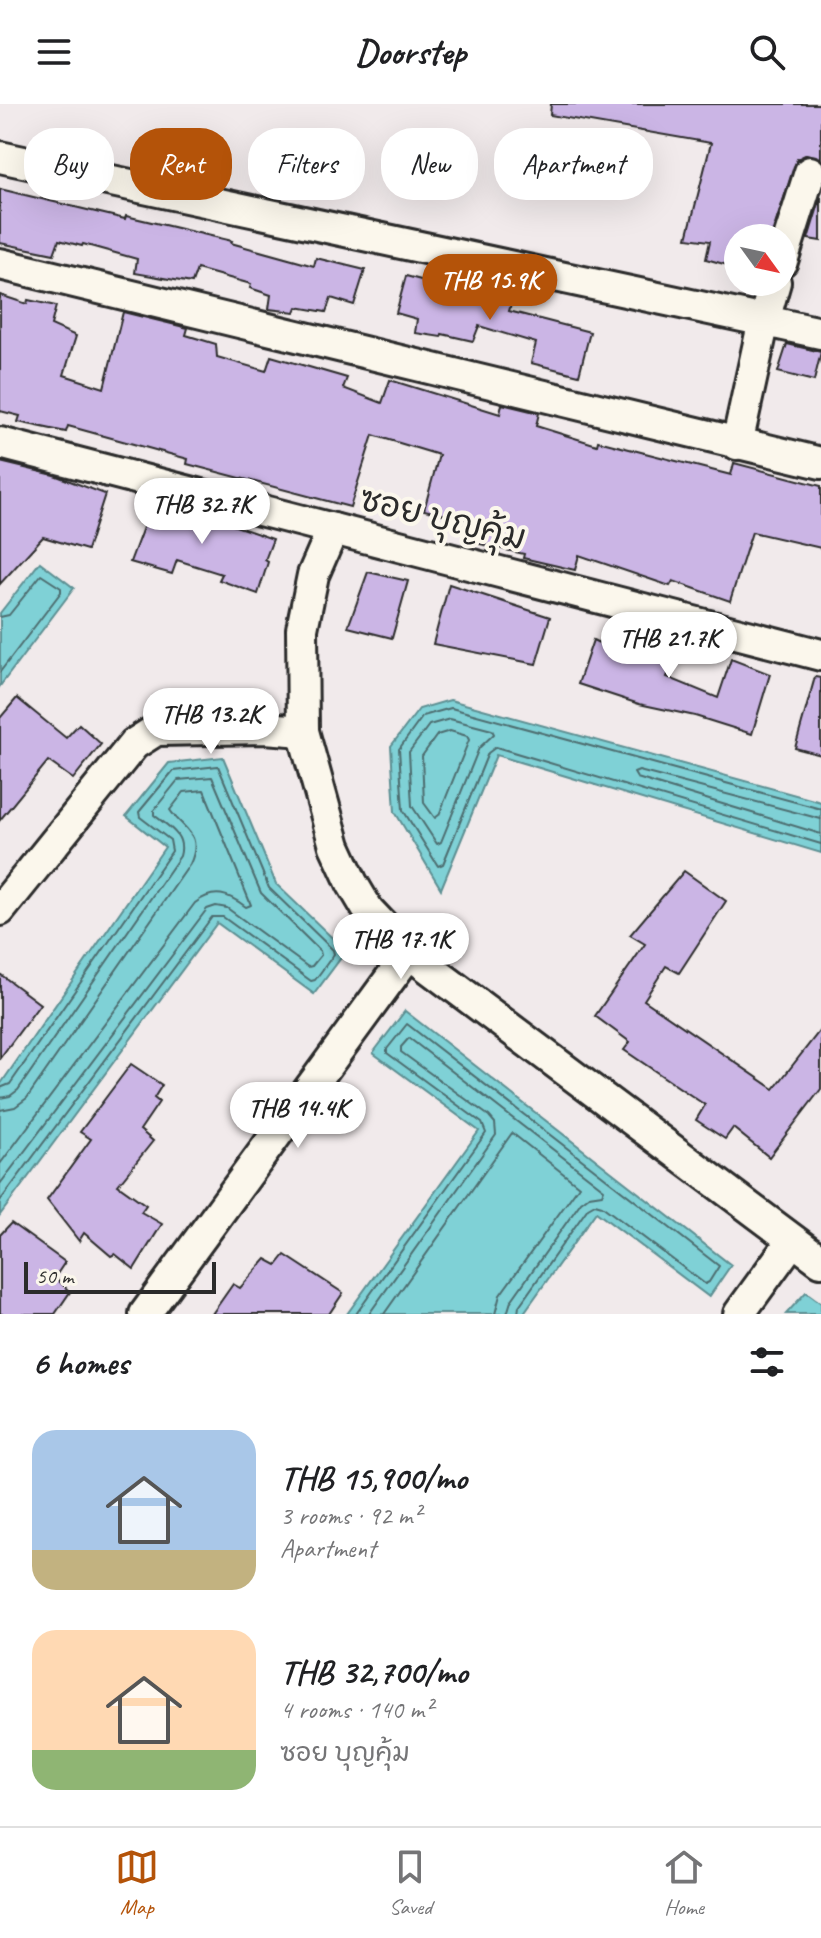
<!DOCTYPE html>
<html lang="en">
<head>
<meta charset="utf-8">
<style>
	body { margin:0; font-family:Caveat,"Playpen Sans Thai",sans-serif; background:#f2f2f2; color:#202124; height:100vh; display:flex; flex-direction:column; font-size:30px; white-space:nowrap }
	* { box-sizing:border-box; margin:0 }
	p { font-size:26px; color:#757577 }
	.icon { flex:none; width:44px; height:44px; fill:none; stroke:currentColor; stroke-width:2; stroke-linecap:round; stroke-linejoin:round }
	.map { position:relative; height:1210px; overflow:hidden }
	.drawer { display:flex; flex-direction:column; background:#fff; flex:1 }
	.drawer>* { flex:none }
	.hud { position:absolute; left:24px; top:24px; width:774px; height:72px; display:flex; gap:16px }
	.needle { width:52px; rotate:123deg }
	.tools { position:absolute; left:724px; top:120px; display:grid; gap:16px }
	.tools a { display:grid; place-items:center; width:72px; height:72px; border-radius:50%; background:#fff; box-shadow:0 8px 32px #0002; font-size:40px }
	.scale { position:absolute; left:24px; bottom:20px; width:192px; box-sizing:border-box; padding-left:8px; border:4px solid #2b2b2b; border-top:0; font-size:22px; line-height:28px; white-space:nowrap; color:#2b2b2b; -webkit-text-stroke:6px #fbf7ec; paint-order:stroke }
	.price { position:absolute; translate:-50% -68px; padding:0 18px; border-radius:28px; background:#fff; color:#222; font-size:26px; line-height:52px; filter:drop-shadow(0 2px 4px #0008) }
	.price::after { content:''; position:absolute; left:50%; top:48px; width:24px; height:18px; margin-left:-12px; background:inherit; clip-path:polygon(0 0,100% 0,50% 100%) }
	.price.selected { background:#b45309; color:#fff }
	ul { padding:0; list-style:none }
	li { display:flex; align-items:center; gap:24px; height:200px; padding:0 32px }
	li span { display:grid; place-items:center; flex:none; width:224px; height:160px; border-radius:24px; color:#555 }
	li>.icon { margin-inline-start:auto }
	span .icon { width:96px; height:96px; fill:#fffc; stroke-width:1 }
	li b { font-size:34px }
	h2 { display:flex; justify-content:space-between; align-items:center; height:96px; padding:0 32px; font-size:34px }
	.pill { padding:0 28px; border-radius:32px; background:#fff; box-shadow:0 8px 32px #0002; font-size:28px; line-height:72px }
	.pill.selected { background:#b45309; color:#fff }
	header { display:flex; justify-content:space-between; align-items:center; height:104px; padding:0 32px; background:#fff; font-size:36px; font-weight:800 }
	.tab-bar { display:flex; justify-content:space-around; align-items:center; height:112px; border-top:2px solid #e0e0e0; background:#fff; font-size:22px; color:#757577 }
	.tab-bar a { display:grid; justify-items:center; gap:4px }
	.tab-bar .selected { color:#b45309 }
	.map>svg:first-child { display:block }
</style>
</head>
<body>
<header><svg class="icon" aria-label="menu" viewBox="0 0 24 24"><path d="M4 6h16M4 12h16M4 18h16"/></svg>Doorstep<svg class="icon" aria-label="search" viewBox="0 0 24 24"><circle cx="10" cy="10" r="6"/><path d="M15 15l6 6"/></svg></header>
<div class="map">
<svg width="821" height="1210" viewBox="0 0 821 1210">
	<rect width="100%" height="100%" fill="#f1eaeb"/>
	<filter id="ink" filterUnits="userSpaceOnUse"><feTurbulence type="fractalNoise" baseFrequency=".0125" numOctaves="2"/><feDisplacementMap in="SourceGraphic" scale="16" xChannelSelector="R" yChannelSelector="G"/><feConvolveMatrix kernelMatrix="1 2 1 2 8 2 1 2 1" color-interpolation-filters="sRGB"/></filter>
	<g filter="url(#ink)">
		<g fill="#7fd1d6" stroke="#5d8f92" stroke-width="2">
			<path d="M40 458 74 484 0 582V509Z"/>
			<path d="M450 596 821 698V749L496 651 441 785 395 708 391 642 419 605Z"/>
			<path d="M223 653 276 780 346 847 314 890 217 819 0 1111V981L165 743 126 712 169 659Z"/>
			<path d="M405 907 731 1161 709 1193 596 1108 523 1210H347L479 1027 373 949Z"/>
			<path d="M806 1188 821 1199V1210H786Z"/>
		</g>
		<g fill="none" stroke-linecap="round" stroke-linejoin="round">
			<g stroke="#4d6d6f" stroke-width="2">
				<path d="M0 513 9 511 41 471 61 484V488L0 568"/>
				<path d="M450 615 492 626 494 630 479 644 441 738 437 740 412 702 409 648 429 621Z"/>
				<path d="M450 627 467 632 469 636 439 711 435 714 424 699 422 652 437 631Z"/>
				<path d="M821 705 451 604 423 612 399 645 403 706 438 762 443 760 488 649 496 643 821 740"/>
				<path d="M821 715 639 667 634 669 637 674 821 730"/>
				<path d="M0 984 10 980 172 747 170 736 140 713 139 708 173 667 218 662 269 784 333 846 334 850 315 876 311 877 223 813H212L0 1097"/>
				<path d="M0 994 10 992 18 986 180 752C186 731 169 723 154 711V706L178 676 212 673 261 789 320 847 321 851 312 862 308 863 227 804 216 802 207 805 0 1080"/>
				<path d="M0 1006 15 1003 27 994 190 760C204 729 183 726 170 706L184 688 204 686 251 801 246 803C229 790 214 784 195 799L0 1060"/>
				<path d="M356 1210 486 1029 482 1019 387 949V945L407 920 719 1162 709 1178 705 1180 602 1102 595 1100 588 1104 519 1202 518 1210"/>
				<path d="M369 1210 496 1031 495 1019 489 1012 401 948V943L409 934 604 1085 602 1090 589 1092 581 1098 511 1197 507 1210"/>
				<path d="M384 1210 512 1029 579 1082 500 1191 495 1210"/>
			</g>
		</g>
		<g fill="#cbb5e5" stroke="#2b2b2b" stroke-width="2">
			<path d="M551 0H821V54L807 50 797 55 772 130 764 128 763 134H738V164L706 155 710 137 687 134 711 39 550 11Z"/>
			<path d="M0 85 125 115 126 112 232 137 231 139 314 162 316 154 365 166 354 201 331 194 326 208 297 203 295 208 269 205 271 191 250 184 251 180 197 165 192 179 135 169 137 155 83 140 82 142 59 136 54 150 0 139Z"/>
			<path d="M821 93V137L808 135Z"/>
			<path d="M406 172 462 187 463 182 513 194 509 207 590 228 579 271 531 259 536 239 479 222 473 237 442 230 441 233 415 229 417 215 396 209Z"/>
			<path d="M0 191 27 200 28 196 56 202 51 221 76 232 64 271 104 284 123 208 188 224 186 231 216 240 217 253 266 267 271 252 347 274 343 284 382 299 390 276 500 310 502 300 539 309 536 322 597 341 598 337 731 371 734 359 821 382V444L752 428 730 497 673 477 670 482 579 451 575 466 523 454 524 450 476 439 486 419 424 406 439 351 373 331 350 403 187 360 188 355 68 322 66 328 18 318 20 312 0 307Z"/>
			<path d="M787 240 821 248 814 277 778 268Z"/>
			<path d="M0 358 54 371 105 390 87 446 43 433 0 480Z"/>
			<path d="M153 397 192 407 273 435 265 456 268 458 258 490 219 476 222 470 177 456 172 470 130 458Z"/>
			<path d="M368 468 408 477 392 534 348 523Z"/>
			<path d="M449 480 550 513 536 560 433 540Z"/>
			<path d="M613 516 678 544 667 573 718 594 731 555 770 570 752 630 695 612 639 600 578 580 593 536 599 539 604 524 608 528Z"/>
			<path d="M815 573 821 574V651L795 644Z"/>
			<path d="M17 594 66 634 79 620 101 640 73 675 48 657 0 716V614Z"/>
			<path d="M684 767 726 797 679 869 666 862 644 896 774 985 821 925V985L769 1053 733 1024 725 1035 696 1016 705 1001 624 946 630 938 595 912 645 840 630 831Z"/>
			<path d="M0 870 40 900 0 954Z"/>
			<path d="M131 960 162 981 154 994 159 998 140 1026 153 1037 118 1081 146 1101 141 1108 162 1120 134 1165 115 1150 111 1152 84 1129 79 1137 47 1096 91 1035 80 1028Z"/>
			<path d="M11 1119 65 1158 55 1173 70 1188 55 1210H0V1131Z"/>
			<path d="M285 1151 343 1189 329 1210H212L233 1180 240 1184 266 1155 277 1161Z"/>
		</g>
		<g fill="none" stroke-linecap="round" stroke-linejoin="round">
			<defs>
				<g id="minor">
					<path d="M0 53 821 229"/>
					<path d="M782 157 810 68"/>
					<path d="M0 160 821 359"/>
					<path d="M0 339 821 551"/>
					<path d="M737 340 764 216 775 178"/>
					<path d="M333 425 313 471 302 525 303 627 335 742 352 779 368 806 409 849 821 1157"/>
					<path d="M0 806 134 640 156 626 265 624 303 627"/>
					<path d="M145 1210 409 849"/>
					<path d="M739 1210 792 1137"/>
				</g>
			</defs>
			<use href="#minor" stroke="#2b2b2b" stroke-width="36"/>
			<use href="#minor" stroke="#fbf7ec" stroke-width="30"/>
		</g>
	</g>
	<g text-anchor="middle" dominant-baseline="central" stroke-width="8" stroke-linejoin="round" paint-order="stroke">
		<g font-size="34" fill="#2b2b2b" stroke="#fbf7ec">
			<text transform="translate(443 414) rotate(14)">ซอย บุญคุ้ม</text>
		</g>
	</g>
</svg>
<div class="tools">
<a><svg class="needle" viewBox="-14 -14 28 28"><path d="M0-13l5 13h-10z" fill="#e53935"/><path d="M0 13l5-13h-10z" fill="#757577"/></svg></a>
</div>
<div class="scale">50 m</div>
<b class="price selected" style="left:490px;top:218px">THB 15.9K</b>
<b class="price" style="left:202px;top:442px">THB 32.7K</b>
<b class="price" style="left:669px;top:576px">THB 21.7K</b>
<b class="price" style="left:211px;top:652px">THB 13.2K</b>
<b class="price" style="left:401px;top:877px">THB 17.1K</b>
<b class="price" style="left:298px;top:1046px">THB 14.4K</b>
<div class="hud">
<a class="pill">Buy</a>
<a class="pill selected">Rent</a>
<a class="pill">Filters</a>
<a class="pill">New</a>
<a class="pill">Apartment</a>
</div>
</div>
<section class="drawer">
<h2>6 homes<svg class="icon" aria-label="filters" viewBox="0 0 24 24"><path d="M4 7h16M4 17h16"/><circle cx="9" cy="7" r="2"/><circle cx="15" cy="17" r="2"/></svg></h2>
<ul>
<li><span style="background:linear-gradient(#a9c7e8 75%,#c2b280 0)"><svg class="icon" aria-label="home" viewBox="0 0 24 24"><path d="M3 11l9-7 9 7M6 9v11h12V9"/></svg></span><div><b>THB 15,900/mo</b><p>3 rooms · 92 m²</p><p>Apartment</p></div></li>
<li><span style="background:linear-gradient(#ffd9b3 75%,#8fb573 0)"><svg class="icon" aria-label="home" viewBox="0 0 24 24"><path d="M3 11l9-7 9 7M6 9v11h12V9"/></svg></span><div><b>THB 32,700/mo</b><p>4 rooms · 140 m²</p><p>ซอย บุญคุ้ม</p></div></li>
</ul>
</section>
<nav class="tab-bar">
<a class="selected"><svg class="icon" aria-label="map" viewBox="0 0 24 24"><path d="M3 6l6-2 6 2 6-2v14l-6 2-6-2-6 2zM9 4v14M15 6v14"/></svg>Map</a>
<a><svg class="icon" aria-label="saved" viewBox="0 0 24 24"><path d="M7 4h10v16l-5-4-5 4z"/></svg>Saved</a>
<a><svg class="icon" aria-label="home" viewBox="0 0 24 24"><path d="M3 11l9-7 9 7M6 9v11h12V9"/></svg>Home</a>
</nav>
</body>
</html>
